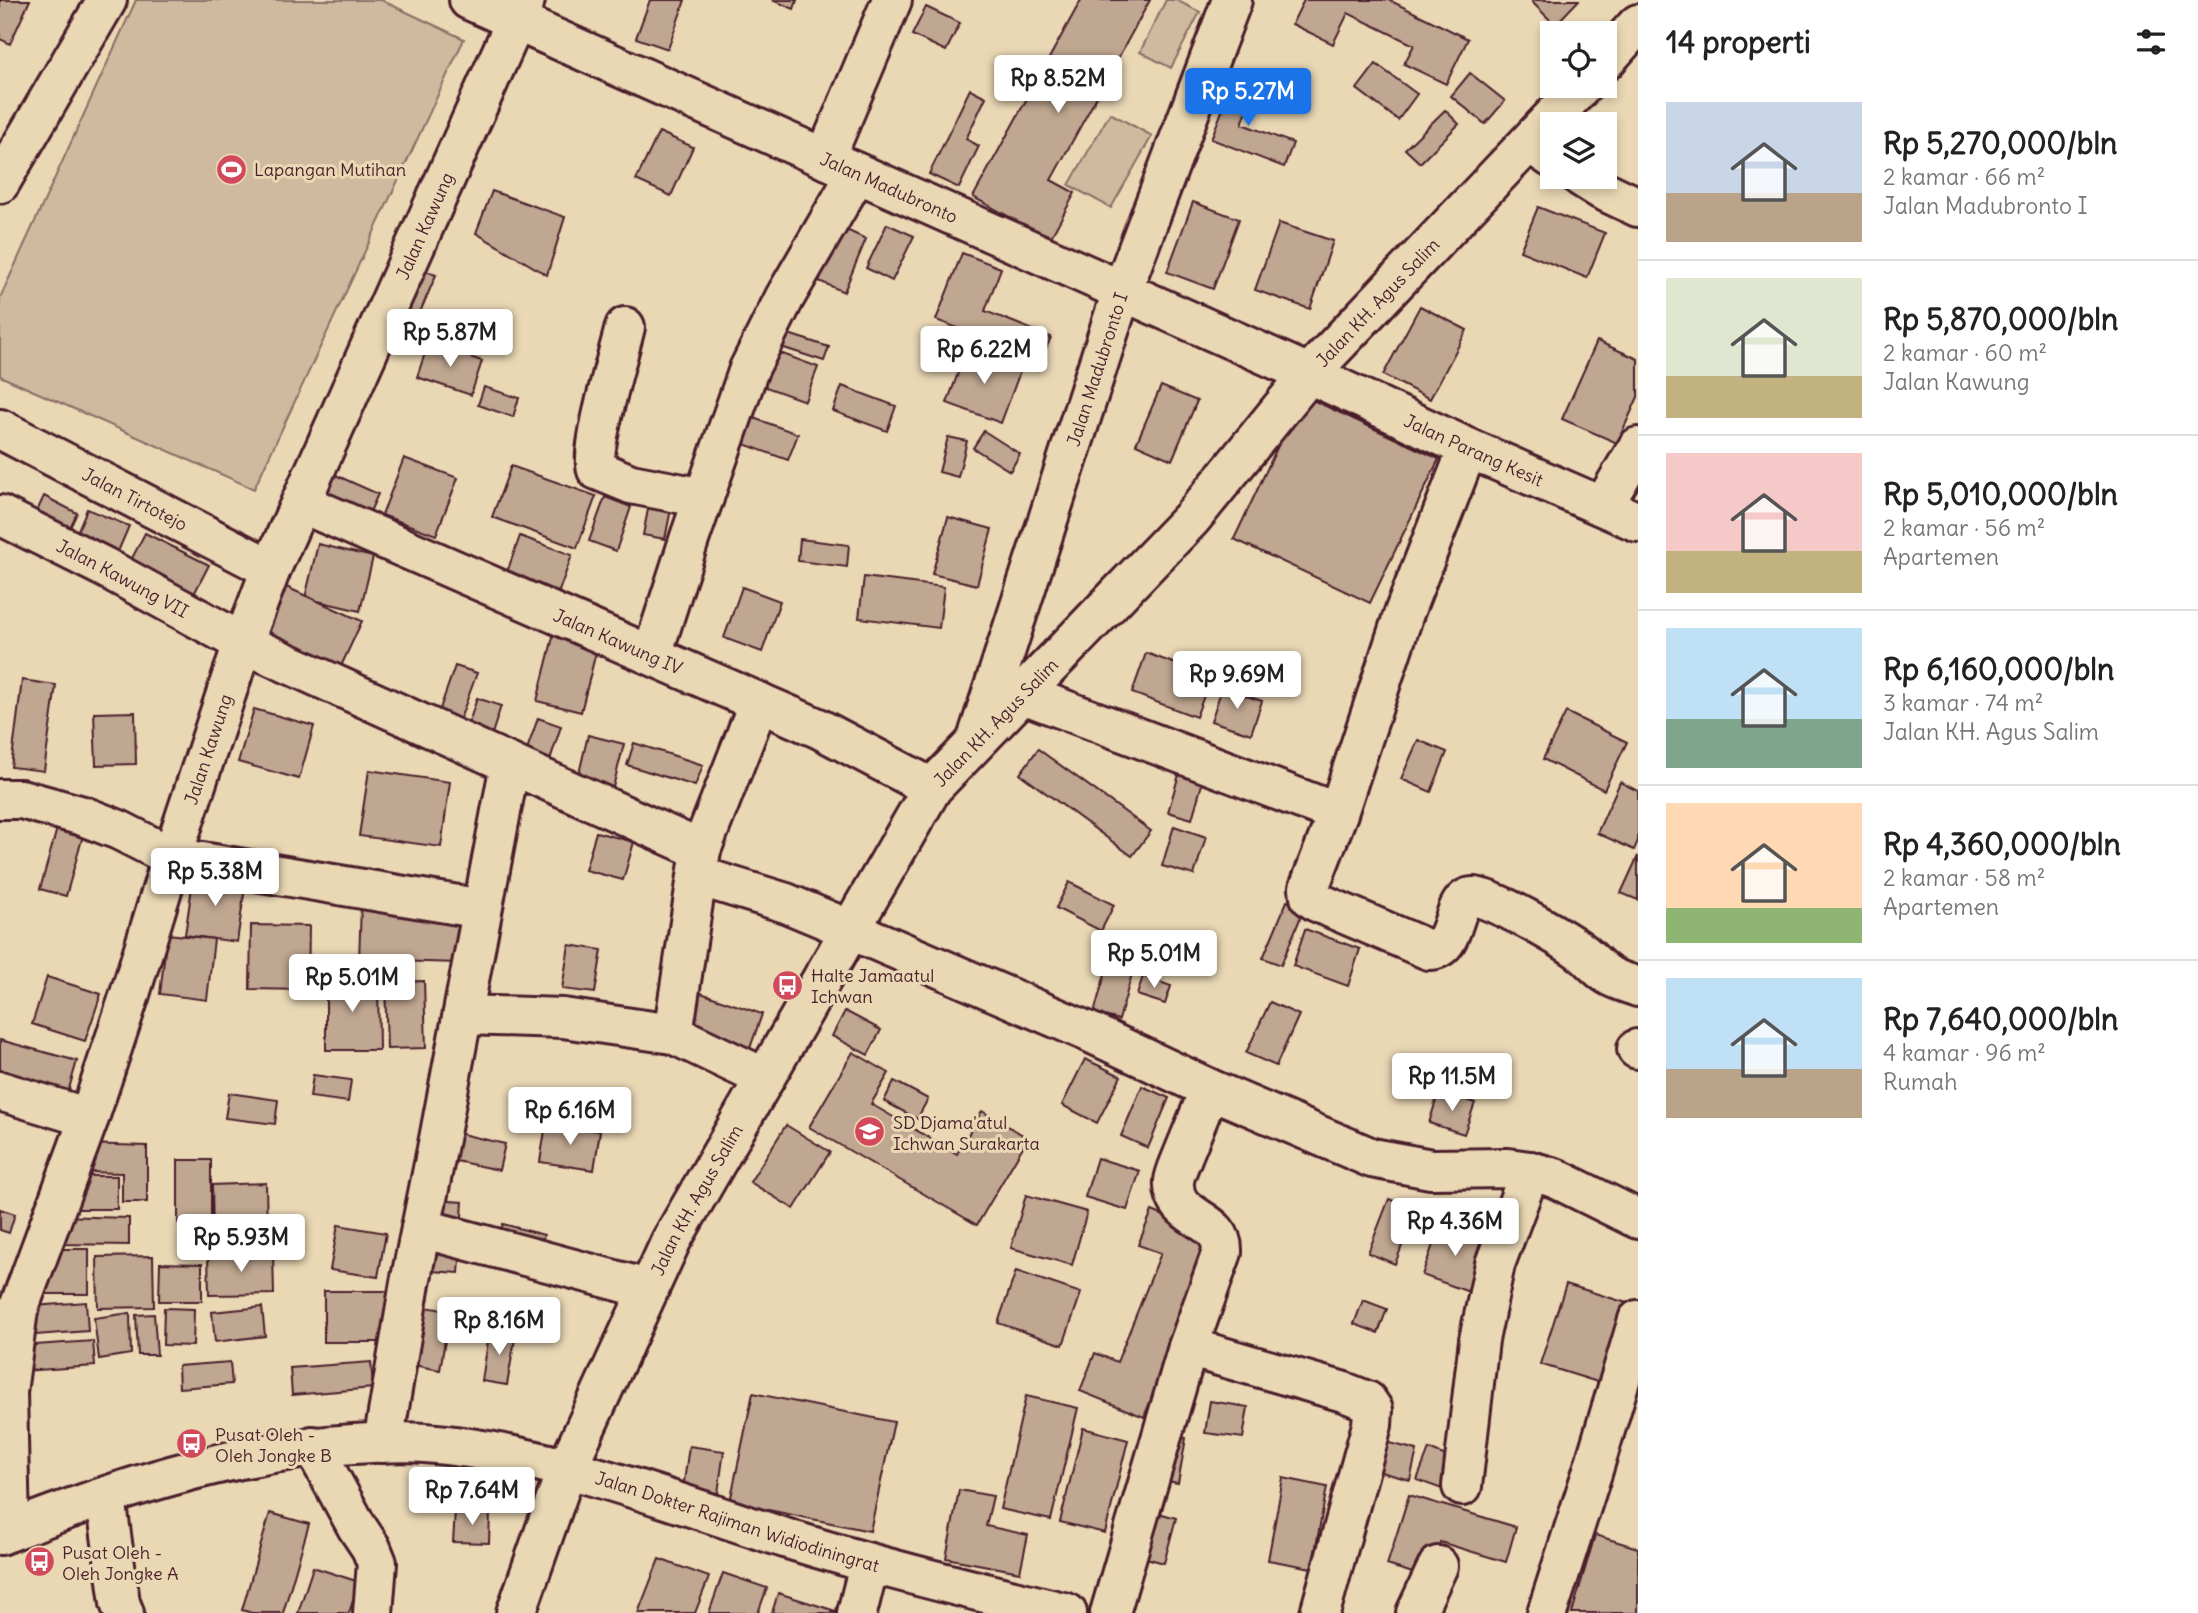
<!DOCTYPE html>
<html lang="id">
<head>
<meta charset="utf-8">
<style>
	body { margin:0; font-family:Delius,sans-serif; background:#f2f2f2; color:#222; height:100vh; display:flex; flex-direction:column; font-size:26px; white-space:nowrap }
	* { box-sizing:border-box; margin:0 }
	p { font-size:23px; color:#767676 }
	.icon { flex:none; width:38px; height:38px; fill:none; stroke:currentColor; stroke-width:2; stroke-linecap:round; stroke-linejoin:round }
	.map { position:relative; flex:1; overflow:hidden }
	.details { display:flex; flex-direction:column; background:#fff; width:560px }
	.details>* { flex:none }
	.buttons { position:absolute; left:1540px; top:21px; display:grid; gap:14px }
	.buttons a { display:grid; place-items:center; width:77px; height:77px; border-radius:0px; background:#fff; box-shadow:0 4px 10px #0003; font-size:35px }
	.price { position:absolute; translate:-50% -60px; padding:0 16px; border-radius:7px; background:#fff; color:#222; font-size:23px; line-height:46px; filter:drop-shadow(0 2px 4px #0008) }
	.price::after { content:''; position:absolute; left:50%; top:42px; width:21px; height:16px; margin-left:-10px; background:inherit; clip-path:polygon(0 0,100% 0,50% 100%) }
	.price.current { background:#1a73e8; color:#fff }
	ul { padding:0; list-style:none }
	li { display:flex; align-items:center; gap:21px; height:175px; padding:0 28px }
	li+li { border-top:2px solid #e0e0e0 }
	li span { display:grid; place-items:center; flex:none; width:196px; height:140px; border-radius:0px; color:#555 }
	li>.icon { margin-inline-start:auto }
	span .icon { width:84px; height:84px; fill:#fffc; stroke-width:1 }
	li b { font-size:30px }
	h2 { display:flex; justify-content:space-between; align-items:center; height:84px; padding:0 28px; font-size:30px }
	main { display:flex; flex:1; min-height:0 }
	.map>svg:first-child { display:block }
</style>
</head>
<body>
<main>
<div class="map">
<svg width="1638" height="1613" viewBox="0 0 1638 1613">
	<rect width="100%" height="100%" fill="#ead8b5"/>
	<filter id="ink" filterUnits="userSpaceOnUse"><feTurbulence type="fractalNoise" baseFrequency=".0143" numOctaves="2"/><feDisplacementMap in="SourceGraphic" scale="14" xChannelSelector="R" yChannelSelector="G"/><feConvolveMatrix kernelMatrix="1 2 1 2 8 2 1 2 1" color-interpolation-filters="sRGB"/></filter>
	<g filter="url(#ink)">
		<g fill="#cfba9f" stroke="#8c6c65" stroke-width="2">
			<path d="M136 0H381L464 39 254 489 0 376V298Z"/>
			<path d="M1166 0H1176L1200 12 1171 68 1140 52Z"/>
			<path d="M1110 113 1152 136 1111 208 1069 185Z"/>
		</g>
		<g fill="#c0a791" stroke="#4a1f2b" stroke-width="2">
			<path d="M0 0H30L10 44 0 39Z"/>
			<path d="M650 0H685L668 49 636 38Z"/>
			<path d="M772 0H797L794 9Z"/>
			<path d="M1081 0H1150L1051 180 1075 193 1050 239 973 197Z"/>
			<path d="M1304 0H1389L1468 39 1446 84 1404 64 1414 45 1348 13 1333 44 1292 24Z"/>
			<path d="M1533 0H1579L1555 25 1532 2Z"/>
			<path d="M926 7 960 23 946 51 912 35Z"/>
			<path d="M1376 64 1417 94 1398 120 1357 89Z"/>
			<path d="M1470 73 1505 101 1485 124 1451 96Z"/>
			<path d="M1236 76 1257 83 1242 124 1293 143 1284 167 1211 139Z"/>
			<path d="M970 89 986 97 966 139 979 146 959 188 929 174Z"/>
			<path d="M1445 110 1459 124 1420 163 1405 149Z"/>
			<path d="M659 132 693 147 671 196 636 180Z"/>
			<path d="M492 191 565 217 547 275 476 233Z"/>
			<path d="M1193 202 1239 219 1213 289 1167 272Z"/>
			<path d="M1538 207 1605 233 1587 278 1520 251Z"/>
			<path d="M1279 223 1333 241 1310 309 1255 290Z"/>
			<path d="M887 224 914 236 892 281 866 268Z"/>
			<path d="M842 228 866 239 844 292 819 281Z"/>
			<path d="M962 253 1001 268 985 311 1051 337 1037 370 954 338 958 328 936 320Z"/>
			<path d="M416 267 436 275 415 324 395 316Z"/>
			<path d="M1420 306 1467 330 1430 399 1383 375Z"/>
			<path d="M782 332 829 347 824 361 778 346Z"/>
			<path d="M1597 341 1638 359V397L1617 443 1562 419Z"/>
			<path d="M428 344 482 361 471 395 417 377Z"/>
			<path d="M764 347 818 367 805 401 752 382Z"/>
			<path d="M967 349 1021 369 1001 423 947 403Z"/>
			<path d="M842 386 896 406 887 431 833 411Z"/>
			<path d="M1161 386 1197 401 1172 460 1136 444Z"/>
			<path d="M484 387 519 398 513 417 478 405Z"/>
			<path d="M1302 395 1439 459 1370 603 1234 539Z"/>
			<path d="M748 416 798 434 788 460 738 442Z"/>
			<path d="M984 431 1020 454 1010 471 973 448Z"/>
			<path d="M948 437 967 441 958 477 939 472Z"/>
			<path d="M404 458 458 478 436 535 382 515Z"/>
			<path d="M511 466 596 496 577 548 492 517Z"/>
			<path d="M331 473 378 494 364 525 317 504Z"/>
			<path d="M651 494 673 499 665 539 643 535Z"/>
			<path d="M44 496 77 513 64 540 31 524Z"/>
			<path d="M605 497 631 507 616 551 589 541Z"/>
			<path d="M87 509 129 526 114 561 72 544Z"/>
			<path d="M948 517 992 529 977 585 932 574Z"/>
			<path d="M145 533 209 565 193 596 129 564Z"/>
			<path d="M520 536 572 555 554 605 502 586Z"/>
			<path d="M800 539 849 545 847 567 798 561Z"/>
			<path d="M318 544 373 557 360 611 305 598Z"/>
			<path d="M864 577 944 587 939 628 859 618Z"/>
			<path d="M284 586 362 621 336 677 258 642Z"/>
			<path d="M742 587 780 601 762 652 724 638Z"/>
			<path d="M554 633 598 644 581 712 537 701Z"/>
			<path d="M1146 653 1211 677 1196 717 1132 693Z"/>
			<path d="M455 666 477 673 456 730 435 723Z"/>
			<path d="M22 680 56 685 44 771 11 767Z"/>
			<path d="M1222 688 1262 701 1251 734 1211 721Z"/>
			<path d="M477 698 501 706 489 743 465 735Z"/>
			<path d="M254 709 314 726 299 779 238 762Z"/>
			<path d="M135 712 136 764 96 765 94 713Z"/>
			<path d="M1566 712 1627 742 1604 790 1543 759Z"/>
			<path d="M538 718 561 726 549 763 525 755Z"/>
			<path d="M588 735 624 744 612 791 577 782Z"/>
			<path d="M1418 740 1447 752 1431 792 1401 779Z"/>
			<path d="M634 743 703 765 695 786 627 765Z"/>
			<path d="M1038 749 1151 831 1132 856 1020 774Z"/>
			<path d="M369 770 450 782 441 847 359 836Z"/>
			<path d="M1180 771 1204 777 1192 819 1168 812Z"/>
			<path d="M1620 782 1638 791V841L1634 850 1597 833Z"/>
			<path d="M58 825 84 832 66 896 40 889Z"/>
			<path d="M1174 826 1206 837 1194 875 1162 866Z"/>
			<path d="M596 832 634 842 623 880 585 870Z"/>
			<path d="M1638 856V900L1621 893Z"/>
			<path d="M194 873 246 881 237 942 185 935Z"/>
			<path d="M1069 882 1114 905 1101 931 1056 908Z"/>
			<path d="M1287 901 1304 909 1281 965 1263 958Z"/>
			<path d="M361 905 460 908 459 963 359 960Z"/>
			<path d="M251 925 309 926 308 990 250 989Z"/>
			<path d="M1305 929 1360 949 1348 986 1293 966Z"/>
			<path d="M167 934 214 939 207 1000 160 994Z"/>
			<path d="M569 945 602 950 595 993 562 989Z"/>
			<path d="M1110 956 1135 963 1119 1020 1094 1013Z"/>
			<path d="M1143 976 1171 986 1165 1004 1137 995Z"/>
			<path d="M47 977 101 994 85 1041 32 1024Z"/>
			<path d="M326 977H378L379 1050H326Z"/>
			<path d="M424 981 426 1048 387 1049 385 982Z"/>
			<path d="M695 991 762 1014 749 1051 683 1029Z"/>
			<path d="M1270 1002 1299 1015 1276 1066 1246 1053Z"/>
			<path d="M845 1011 881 1030 868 1055 832 1036Z"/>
			<path d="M0 1040 77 1061 66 1099 0 1081Z"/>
			<path d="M853 1052 889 1073 871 1104 957 1154 982 1111 1028 1138 977 1225 809 1127Z"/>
			<path d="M1085 1059 1121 1076 1097 1123 1062 1105Z"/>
			<path d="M313 1075 351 1080 348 1102 310 1097Z"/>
			<path d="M894 1081 928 1099 917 1119 884 1101Z"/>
			<path d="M1142 1086 1169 1098 1148 1148 1121 1136Z"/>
			<path d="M1439 1091 1475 1103 1464 1134 1429 1123Z"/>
			<path d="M229 1093 278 1100 275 1124 225 1118Z"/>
			<path d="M546 1124 600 1131 594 1170 540 1162Z"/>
			<path d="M786 1125 830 1152 794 1209 750 1182Z"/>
			<path d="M457 1133 505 1144 499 1170 451 1160Z"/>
			<path d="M85 1144 147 1146V1202H122V1173L85 1172Z"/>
			<path d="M1097 1158 1140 1171 1127 1210 1085 1197Z"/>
			<rect x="178" y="1160" width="33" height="63"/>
			<rect x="77" y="1176" width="40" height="33"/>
			<path d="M266 1183 267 1233 213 1234 212 1185Z"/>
			<path d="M1026 1195 1087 1212 1072 1265 1011 1248Z"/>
			<path d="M1389 1199 1416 1210 1395 1264 1368 1253Z"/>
			<path d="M435 1200 463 1202 461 1230 433 1228Z"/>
			<path d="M0 1209 15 1214 9 1233 0 1230Z"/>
			<path d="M1152 1211 1216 1237 1144 1417 1080 1391 1095 1353 1117 1362 1161 1253 1138 1245Z"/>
			<path d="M56 1216 129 1218V1245L56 1244Z"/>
			<path d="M1441 1223 1489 1241 1469 1292 1422 1275Z"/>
			<path d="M503 1224 544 1235 539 1255 497 1243Z"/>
			<path d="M338 1225 386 1233 378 1277 330 1270Z"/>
			<path d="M434 1245 461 1247 459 1273 432 1271Z"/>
			<rect x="42" y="1249" width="47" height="45"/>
			<path d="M273 1252 274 1294 209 1295 208 1253Z"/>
			<path d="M153 1256 154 1307 98 1308 97 1257Z"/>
			<path d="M160 1263 202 1264V1301H159Z"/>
			<path d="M1016 1271 1081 1293 1063 1345 998 1323Z"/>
			<path d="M1566 1284 1633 1305 1607 1385 1540 1364Z"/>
			<rect x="324" y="1291" width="63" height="51"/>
			<path d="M1363 1300 1387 1309 1378 1333 1354 1324Z"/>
			<path d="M86 1302 88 1331 36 1335 34 1306Z"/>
			<path d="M419 1306 450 1311 440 1370 408 1364Z"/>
			<path d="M262 1307 265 1336 215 1342 212 1312Z"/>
			<path d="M164 1308 194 1309 193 1346 163 1345Z"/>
			<path d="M130 1313 131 1354 99 1359 94 1318Z"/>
			<path d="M154 1314 157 1355H138L136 1315Z"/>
			<path d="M490 1328 516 1333 507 1385 482 1381Z"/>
			<path d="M93 1341 95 1366 23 1371 21 1346Z"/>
			<path d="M230 1362 232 1384 179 1388 178 1366Z"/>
			<path d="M371 1362 373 1388 292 1395 290 1368Z"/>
			<path d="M753 1393 894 1422 870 1531 730 1502Z"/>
			<path d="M1026 1396 1078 1408 1051 1520 1000 1509Z"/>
			<path d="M1210 1401 1248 1407 1243 1438 1205 1433Z"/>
			<path d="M1083 1428 1128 1440 1105 1533 1060 1522Z"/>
			<path d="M1165 1434 1186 1438 1178 1483 1157 1479Z"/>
			<path d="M1374 1439 1417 1450 1410 1480 1366 1468Z"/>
			<path d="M689 1446 724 1451 718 1493 683 1489Z"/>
			<path d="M1429 1449 1453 1459 1442 1489 1417 1480Z"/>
			<path d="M1283 1478 1327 1487 1312 1568 1268 1560Z"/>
			<path d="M959 1490 993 1496 986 1526 1028 1535 1020 1572 946 1558Z"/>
			<path d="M1409 1495 1516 1527 1506 1562 1440 1542 1429 1578 1387 1565Z"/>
			<path d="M455 1511 490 1512 489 1543 453 1542Z"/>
			<path d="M1152 1511 1176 1518 1164 1563 1139 1556Z"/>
			<path d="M270 1513 309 1524 283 1613H252L242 1610Z"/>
			<path d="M1595 1535 1638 1548V1613H1572Z"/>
			<path d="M659 1559 709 1577 695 1613H638Z"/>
			<path d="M313 1567 359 1582 349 1613H298Z"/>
			<path d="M723 1573 767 1588 758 1613H709Z"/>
			<path d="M778 1593 842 1613H772Z"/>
		</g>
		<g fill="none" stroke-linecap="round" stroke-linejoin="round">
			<defs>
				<g id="minor">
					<path id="s1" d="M469 0 1309 374 1468 448 1638 522"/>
					<path d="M1530 143 1552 158"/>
					<path d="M825 159 892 0"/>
					<path d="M1581 177 1600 189 1638 207"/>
					<path d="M0 183 107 0"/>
					<path d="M625 327C619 353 589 450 597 470L631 484 704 498"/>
					<path id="s2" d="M0 429 271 569"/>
					<path id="s3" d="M301 503 818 728 932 788"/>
					<path d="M1603 506 1638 447"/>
					<path id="s4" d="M0 515 104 567 243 643 701 850"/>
					<path d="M652 655 690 537 749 369 785 297 857 173"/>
					<path d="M1023 694 1338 813 1404 613 1468 448"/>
					<path id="s5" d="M976 742 1122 291 1232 0"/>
					<path d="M0 799H21L83 816 119 830 172 857 482 909"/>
					<path d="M1338 813 1309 888 1310 897 1317 902 1429 950C1459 950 1449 898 1473 897 1491 896 1562 938 1579 950 1589 957 1597 968 1608 975 1617 981 1628 983 1638 987"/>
					<path d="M698 876 786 903 851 930 1089 1032 1210 1089 1372 1158 1431 1169 1508 1168 1530 1171 1555 1178 1638 1219"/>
					<path d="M463 1015 563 1018 673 1034 765 1078"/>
					<path d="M673 1034 701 850 759 702"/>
					<path d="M1637 1049H1638"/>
					<path d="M0 1091 89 1118"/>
					<path d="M421 1228 648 1289"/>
					<path d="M1188 1347 1344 1392 1367 1401 1373 1410 1372 1425 1320 1613"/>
					<path d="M383 1443 410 1283 439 1139 510 764"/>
					<path d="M313 1446 357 1527 371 1548 377 1563 373 1613"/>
					<path d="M1462 1486 1479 1340 1495 1264 1530 1171"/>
					<path d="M106 1497 120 1603 124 1613"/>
					<path id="s6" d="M10 1531 7 1392 18 1310 89 1118 130 994 172 857 243 643 271 569 525 0"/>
					<path d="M516 1613 567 1468"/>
					<path d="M857 1613 869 1565"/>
					<path d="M1110 1613 1188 1347 1222 1252C1224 1215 1171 1222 1174 1181 1175 1173 1180 1163 1183 1155 1192 1133 1201 1111 1210 1089"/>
					<path d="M1416 1613 1438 1566"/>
					<path d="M1547 1613 1593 1470 1638 1320"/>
				</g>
				<g id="major">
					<path d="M1605 61 1638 24"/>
					<path id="s7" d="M567 1468 671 1241 932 788 1192 518 1309 374 1582 86"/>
					<path id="s8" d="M0 1535C114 1490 230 1451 353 1444 377 1443 401 1441 425 1443 547 1452 672 1502 788 1539 880 1568 973 1590 1067 1613"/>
				</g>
			</defs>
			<use href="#minor" stroke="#4a1f2b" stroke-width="44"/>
			<use href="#major" stroke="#4a1f2b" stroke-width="44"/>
			<use href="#minor" stroke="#ead8b5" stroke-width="38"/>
			<use href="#major" stroke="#ead8b5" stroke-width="38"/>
		</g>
	</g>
	<defs>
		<symbol id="stadium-disc" viewBox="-11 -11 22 22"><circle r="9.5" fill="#d1495b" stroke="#ead8b5"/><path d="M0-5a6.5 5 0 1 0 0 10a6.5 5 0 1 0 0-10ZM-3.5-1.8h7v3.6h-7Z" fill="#fff"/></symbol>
		<symbol id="bus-disc" viewBox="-11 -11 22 22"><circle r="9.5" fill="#d1495b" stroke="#ead8b5"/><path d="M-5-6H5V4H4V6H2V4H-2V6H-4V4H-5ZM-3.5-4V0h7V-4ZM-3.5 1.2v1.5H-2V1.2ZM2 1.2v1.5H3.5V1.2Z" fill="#fff"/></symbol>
		<symbol id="school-disc" viewBox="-11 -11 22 22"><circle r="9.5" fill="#d1495b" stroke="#ead8b5"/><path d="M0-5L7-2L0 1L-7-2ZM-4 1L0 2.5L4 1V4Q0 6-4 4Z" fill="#fff"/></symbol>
	</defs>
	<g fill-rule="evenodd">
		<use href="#stadium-disc" x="214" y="152" width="35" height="35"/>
		<use href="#bus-disc" x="770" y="968" width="35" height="35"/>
		<use href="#school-disc" x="852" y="1114" width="35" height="35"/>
		<use href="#bus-disc" x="174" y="1426" width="35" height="35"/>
		<use href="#bus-disc" x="22" y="1544" width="35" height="35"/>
	</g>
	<g text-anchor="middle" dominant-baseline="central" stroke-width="6" stroke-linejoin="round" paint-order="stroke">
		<g font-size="18" fill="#4a1f2b" stroke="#ead8b5" text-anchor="start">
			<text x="254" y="169">Lapangan Mutihan</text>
			<text x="811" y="975">Halte Jamaatul<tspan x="811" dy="21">Ichwan</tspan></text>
			<text x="893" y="1122">SD Djama'atul<tspan x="893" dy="21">Ichwan Surakarta</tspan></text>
			<text x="215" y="1434">Pusat Oleh -<tspan x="215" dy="21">Oleh Jongke B</tspan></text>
			<text x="62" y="1552">Pusat Oleh -<tspan x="62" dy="21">Oleh Jongke A</tspan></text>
		</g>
		<g font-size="18" fill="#4a1f2b" stroke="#ead8b5">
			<text stroke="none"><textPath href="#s1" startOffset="460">Jalan Madubronto</textPath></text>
			<text stroke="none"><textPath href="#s6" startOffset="1381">Jalan Kawung</textPath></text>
			<text stroke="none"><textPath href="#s7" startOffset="1432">Jalan KH. Agus Salim</textPath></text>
			<text stroke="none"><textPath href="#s5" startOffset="392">Jalan Madubronto I</textPath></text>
			<text stroke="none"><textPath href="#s1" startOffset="1101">Jalan Parang Kesit</textPath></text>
			<text stroke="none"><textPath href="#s2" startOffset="152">Jalan Tirtotejo</textPath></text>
			<text stroke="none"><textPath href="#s4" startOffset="138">Jalan Kawung VII</textPath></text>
			<text stroke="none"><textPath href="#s3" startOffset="346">Jalan Kawung IV</textPath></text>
			<text stroke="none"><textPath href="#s7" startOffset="864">Jalan KH. Agus Salim</textPath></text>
			<text stroke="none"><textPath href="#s6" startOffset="814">Jalan Kawung</textPath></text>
			<text stroke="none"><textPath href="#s7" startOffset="298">Jalan KH. Agus Salim</textPath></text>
			<text stroke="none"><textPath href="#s8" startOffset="761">Jalan Dokter Rajiman Widiodiningrat</textPath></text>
		</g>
	</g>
</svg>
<div class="buttons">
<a><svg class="icon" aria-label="locate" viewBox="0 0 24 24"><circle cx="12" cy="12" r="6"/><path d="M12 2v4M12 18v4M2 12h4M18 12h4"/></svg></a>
<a><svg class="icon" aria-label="layers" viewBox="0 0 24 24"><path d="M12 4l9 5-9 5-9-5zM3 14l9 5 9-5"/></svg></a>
</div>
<b class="price" style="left:1058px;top:115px">Rp 8.52M</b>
<b class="price current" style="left:1248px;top:128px">Rp 5.27M</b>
<b class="price" style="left:450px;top:369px">Rp 5.87M</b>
<b class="price" style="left:984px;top:386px">Rp 6.22M</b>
<b class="price" style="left:1237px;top:711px">Rp 9.69M</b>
<b class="price" style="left:215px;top:908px">Rp 5.38M</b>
<b class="price" style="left:1154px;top:990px">Rp 5.01M</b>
<b class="price" style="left:352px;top:1014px">Rp 5.01M</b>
<b class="price" style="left:1452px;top:1113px">Rp 11.5M</b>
<b class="price" style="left:570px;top:1147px">Rp 6.16M</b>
<b class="price" style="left:1455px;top:1258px">Rp 4.36M</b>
<b class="price" style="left:241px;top:1274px">Rp 5.93M</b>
<b class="price" style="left:499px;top:1357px">Rp 8.16M</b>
<b class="price" style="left:472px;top:1527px">Rp 7.64M</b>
</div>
<section class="details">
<h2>14 properti<svg class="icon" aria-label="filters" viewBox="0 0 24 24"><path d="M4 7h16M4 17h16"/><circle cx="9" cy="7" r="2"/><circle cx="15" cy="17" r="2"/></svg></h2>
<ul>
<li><span style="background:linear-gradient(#c9d6e8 65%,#b9a48a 0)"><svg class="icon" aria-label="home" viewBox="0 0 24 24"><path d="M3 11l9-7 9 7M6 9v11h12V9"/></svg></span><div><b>Rp 5,270,000/bln</b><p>2 kamar · 66 m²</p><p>Jalan Madubronto I</p></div></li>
<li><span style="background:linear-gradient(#dfe7d0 70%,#c2b280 0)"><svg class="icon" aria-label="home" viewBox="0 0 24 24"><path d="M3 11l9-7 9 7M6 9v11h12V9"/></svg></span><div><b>Rp 5,870,000/bln</b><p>2 kamar · 60 m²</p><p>Jalan Kawung</p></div></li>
<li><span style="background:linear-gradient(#f6c9c9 70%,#c2b280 0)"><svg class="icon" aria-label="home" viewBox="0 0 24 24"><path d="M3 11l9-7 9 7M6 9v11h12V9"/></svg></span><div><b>Rp 5,010,000/bln</b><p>2 kamar · 56 m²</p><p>Apartemen</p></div></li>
<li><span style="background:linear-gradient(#bfe0f5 65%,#7fa58c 0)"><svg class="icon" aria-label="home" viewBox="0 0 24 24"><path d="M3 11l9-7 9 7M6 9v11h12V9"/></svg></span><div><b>Rp 6,160,000/bln</b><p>3 kamar · 74 m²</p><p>Jalan KH. Agus Salim</p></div></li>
<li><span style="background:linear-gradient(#ffd9b3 75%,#8fb573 0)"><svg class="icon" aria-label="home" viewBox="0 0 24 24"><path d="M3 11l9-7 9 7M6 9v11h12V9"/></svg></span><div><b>Rp 4,360,000/bln</b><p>2 kamar · 58 m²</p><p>Apartemen</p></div></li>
<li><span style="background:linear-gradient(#bfe0f5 65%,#b9a48a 0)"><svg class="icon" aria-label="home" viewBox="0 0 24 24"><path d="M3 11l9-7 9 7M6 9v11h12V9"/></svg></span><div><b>Rp 7,640,000/bln</b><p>4 kamar · 96 m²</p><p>Rumah</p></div></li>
</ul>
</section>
</main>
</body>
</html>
